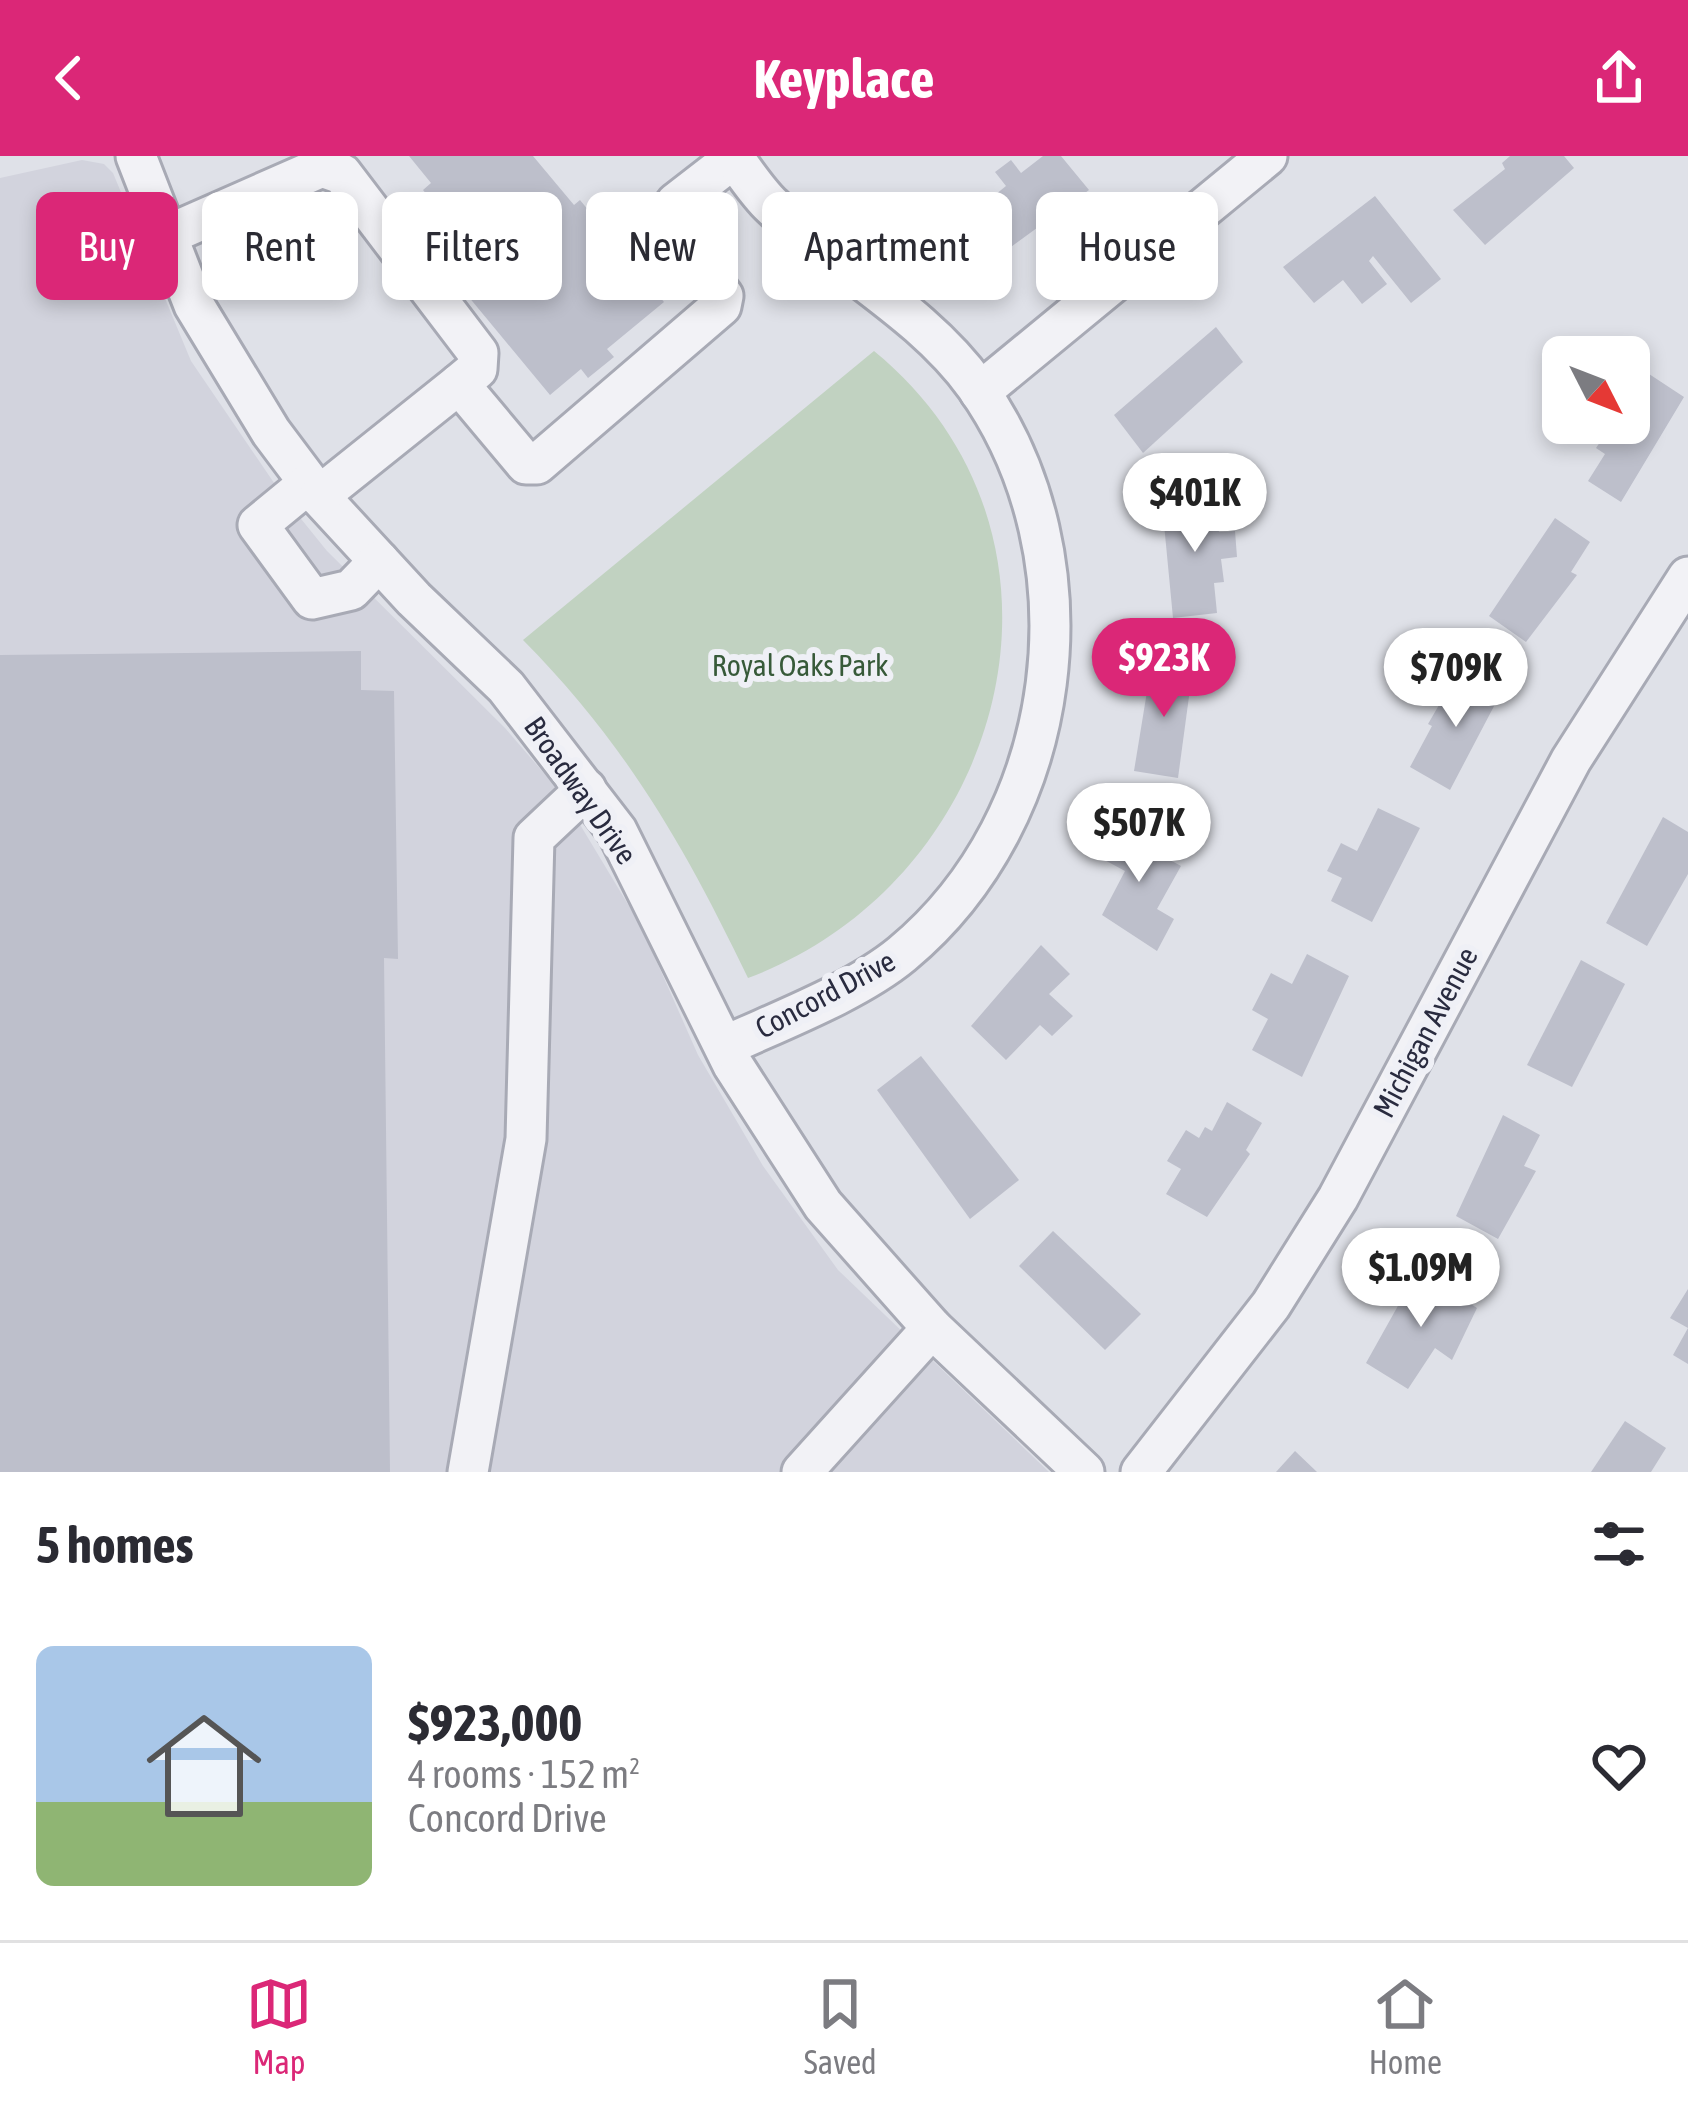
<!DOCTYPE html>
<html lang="en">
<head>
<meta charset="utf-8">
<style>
	body { margin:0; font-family:"Asap Condensed",sans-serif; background:#f7f7f7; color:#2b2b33; height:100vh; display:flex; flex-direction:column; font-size:45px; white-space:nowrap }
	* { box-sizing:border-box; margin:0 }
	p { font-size:39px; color:#7c7c81 }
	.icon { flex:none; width:66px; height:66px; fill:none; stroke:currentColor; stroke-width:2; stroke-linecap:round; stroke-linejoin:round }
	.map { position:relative; height:1316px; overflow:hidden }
	.details { display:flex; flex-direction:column; background:#fff; flex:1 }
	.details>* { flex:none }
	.hud { position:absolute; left:36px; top:36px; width:1617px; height:108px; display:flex; gap:24px }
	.needle { width:78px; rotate:132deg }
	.fabs { position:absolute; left:1542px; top:180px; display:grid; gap:24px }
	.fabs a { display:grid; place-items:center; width:108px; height:108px; border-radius:18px; background:#fff; box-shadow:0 6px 18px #0003; font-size:60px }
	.price { position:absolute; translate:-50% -102px; padding:0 27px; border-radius:42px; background:#fff; color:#222; font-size:39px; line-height:78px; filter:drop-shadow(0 3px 6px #0008) }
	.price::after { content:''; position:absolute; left:50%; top:72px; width:36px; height:27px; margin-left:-18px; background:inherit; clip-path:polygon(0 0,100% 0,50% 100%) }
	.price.selected { background:#db2777; color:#fff }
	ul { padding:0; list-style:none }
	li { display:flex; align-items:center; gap:36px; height:300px; padding:0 36px }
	li span { display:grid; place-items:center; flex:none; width:336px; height:240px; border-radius:18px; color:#555 }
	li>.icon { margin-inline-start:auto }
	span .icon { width:144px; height:144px; fill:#fffc; stroke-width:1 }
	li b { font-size:51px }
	h2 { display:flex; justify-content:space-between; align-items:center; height:144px; padding:0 36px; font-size:51px }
	.tag { padding:0 42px; border-radius:18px; background:#fff; box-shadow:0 6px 18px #0003; font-size:42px; line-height:108px }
	.tag.selected { background:#db2777; color:#fff }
	header { display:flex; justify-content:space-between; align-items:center; height:156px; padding:0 36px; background:#db2777; color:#fff; font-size:54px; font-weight:700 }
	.tabs { display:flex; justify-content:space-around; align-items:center; height:168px; border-top:3px solid #e1e1e2; background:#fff; font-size:33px; color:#7c7c81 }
	.tabs a { display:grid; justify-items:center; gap:6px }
	.tabs .selected { color:#db2777 }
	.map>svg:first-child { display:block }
</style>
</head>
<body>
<header><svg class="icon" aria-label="back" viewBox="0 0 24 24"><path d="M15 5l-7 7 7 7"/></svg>Keyplace<svg class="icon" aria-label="share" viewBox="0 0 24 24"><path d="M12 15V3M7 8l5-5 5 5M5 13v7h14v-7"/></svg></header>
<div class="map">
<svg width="1688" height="1316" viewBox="0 0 1688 1316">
	<rect width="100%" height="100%" fill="#dfe1e8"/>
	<path fill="#d2d3dd" d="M82 4 104 8 113 17 191 205 285 343 327 395 505 572 561 637 641 770 698 899 763 1010 838 1114 1049 1316H0V22Z"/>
	<path fill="#c1d2c1" d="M874 195C1100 380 1008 725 748 822 685 691 626 588 523 484Z"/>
	<g fill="#bdbfcb">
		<path d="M409 0H533L574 49 580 44 664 146 607 193 614 201 588 222 581 213 550 239 468 140 493 119 423 34 431 27Z"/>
		<path d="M1043 0H1061L1089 34 1000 99 969 60 1006 30 995 16 1011 4 1021 17Z"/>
		<path d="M1510 0H1564L1574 12 1485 89 1453 54 1505 13 1502 7Z"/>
		<path d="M1375 40 1441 123 1411 147 1373 100 1369 105 1387 128 1362 148 1343 124 1314 147 1283 111Z"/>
		<path d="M1216 171 1243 206 1143 297 1114 259Z"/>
		<path d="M1646 216 1684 241 1621 346 1588 325 1605 298 1596 292 1613 267H1629V243Z"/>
		<path d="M1215 342 1219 376 1235 375 1237 401 1221 403 1224 426 1214 427 1217 457 1173 462 1162 347Z"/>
		<path d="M1555 362 1590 386 1571 416 1577 419 1526 486 1489 460Z"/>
		<path d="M361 495V534L394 535 398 803 384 802 390 1316H0V499Z"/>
		<path d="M1152 505 1193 511 1178 622 1134 615Z"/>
		<path d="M1466 514 1503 533 1450 634 1410 611 1432 570 1428 568 1439 549 1447 552Z"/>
		<path d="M1378 652 1420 672 1372 766 1331 745 1342 722 1327 715 1341 687 1357 695Z"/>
		<path d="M1663 661 1688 676V718L1647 790 1606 767Z"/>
		<path d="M1121 662 1151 678 1144 690 1181 710 1157 753 1174 763 1157 795 1102 759 1125 715 1099 701Z"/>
		<path d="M1041 789 1070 818 1049 838 1073 860 1052 880 1040 869 1006 904 971 870Z"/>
		<path d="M1307 798 1349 820 1302 921 1252 894 1268 863 1252 854 1271 817 1292 828Z"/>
		<path d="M1581 804 1625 828 1572 931 1527 909Z"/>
		<path d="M921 900 1019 1024 970 1063 877 934Z"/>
		<path d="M1227 946 1262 967 1246 994 1250 998 1207 1061 1166 1038 1181 1013 1167 1005 1186 974 1199 982 1205 971 1212 975Z"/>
		<path d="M1503 959 1540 979 1524 1010 1536 1015 1498 1083 1456 1060Z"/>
		<path d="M1053 1075 1141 1158 1105 1194 1019 1110Z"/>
		<path d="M1418 1114 1477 1152 1452 1204 1435 1192 1408 1233 1366 1207Z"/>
		<path d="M1688 1133V1208L1673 1199 1688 1172 1670 1162Z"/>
		<path d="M1625 1265 1666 1292 1651 1316H1591Z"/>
		<path d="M1295 1295 1317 1316H1276Z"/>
	</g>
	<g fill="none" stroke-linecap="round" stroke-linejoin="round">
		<defs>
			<g id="minor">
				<path d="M136 0 194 149 271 276 319 340 414 443 506 531 617 675 733 909 823 1049 932 1172 1084 1316"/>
				<path d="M165 80 322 11 342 18 478 197 477 213 459 228"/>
				<path d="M980 236 1267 0"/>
				<path d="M309 327 258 369 312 443 351 434 379 405"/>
				<path d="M319 340 459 228 526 308H537L721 150 723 140 672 72 676 47 734 2"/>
				<path d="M725 890C779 865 856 836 902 798 1066 662 1098 402 976 230 923 156 836 112 772 50 757 36 745 16 732 0"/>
				<path d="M468 1316 526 983 534 682 586 633"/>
				<path d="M802 1316 932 1172"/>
				<path d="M1141 1316 1271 1149 1338 1042 1571 604 1688 421"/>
			</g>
		</defs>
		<use href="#minor" stroke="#a8aab5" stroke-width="45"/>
		<use href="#minor" stroke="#f2f2f6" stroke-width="39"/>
	</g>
	<g text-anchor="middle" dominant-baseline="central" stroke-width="12" stroke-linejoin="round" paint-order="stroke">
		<g font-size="30" fill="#375a39" stroke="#eff0f6">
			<text x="800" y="509">Royal Oaks Park</text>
		</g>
		<g font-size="30" fill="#292b3f" stroke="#eff0f6">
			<text transform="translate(581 634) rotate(55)">Broadway Drive</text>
			<text transform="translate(825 838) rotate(-28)">Concord Drive</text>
			<text transform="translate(1425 876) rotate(-62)">Michigan Avenue</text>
		</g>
	</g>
</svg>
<div class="fabs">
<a><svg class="needle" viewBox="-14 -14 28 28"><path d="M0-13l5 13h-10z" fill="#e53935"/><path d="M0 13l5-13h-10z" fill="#7c7c81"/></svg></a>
</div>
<b class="price" style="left:1195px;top:399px">$401K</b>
<b class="price selected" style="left:1164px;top:564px">$923K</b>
<b class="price" style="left:1456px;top:574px">$709K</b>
<b class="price" style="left:1139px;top:729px">$507K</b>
<b class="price" style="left:1421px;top:1174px">$1.09M</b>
<div class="hud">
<a class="tag selected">Buy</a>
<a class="tag">Rent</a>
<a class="tag">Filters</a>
<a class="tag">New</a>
<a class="tag">Apartment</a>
<a class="tag">House</a>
</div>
</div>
<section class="details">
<h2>5 homes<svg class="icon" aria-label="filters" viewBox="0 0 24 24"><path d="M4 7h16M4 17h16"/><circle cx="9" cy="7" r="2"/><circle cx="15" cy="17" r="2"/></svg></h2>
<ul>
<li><span style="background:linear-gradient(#a9c7e8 65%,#8fb573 0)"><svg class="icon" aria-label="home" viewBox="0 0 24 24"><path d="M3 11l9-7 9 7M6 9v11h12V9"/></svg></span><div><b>$923,000</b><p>4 rooms · 152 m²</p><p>Concord Drive</p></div><svg class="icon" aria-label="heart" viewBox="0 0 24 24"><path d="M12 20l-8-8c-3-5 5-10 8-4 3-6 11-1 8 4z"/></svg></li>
</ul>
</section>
<nav class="tabs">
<a class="selected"><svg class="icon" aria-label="map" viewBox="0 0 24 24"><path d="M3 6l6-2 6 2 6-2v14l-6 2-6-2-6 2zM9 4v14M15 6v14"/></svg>Map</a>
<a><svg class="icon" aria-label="saved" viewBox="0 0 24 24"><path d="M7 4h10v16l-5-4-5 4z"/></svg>Saved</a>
<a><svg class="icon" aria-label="home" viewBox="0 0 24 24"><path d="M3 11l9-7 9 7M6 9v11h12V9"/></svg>Home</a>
</nav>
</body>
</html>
